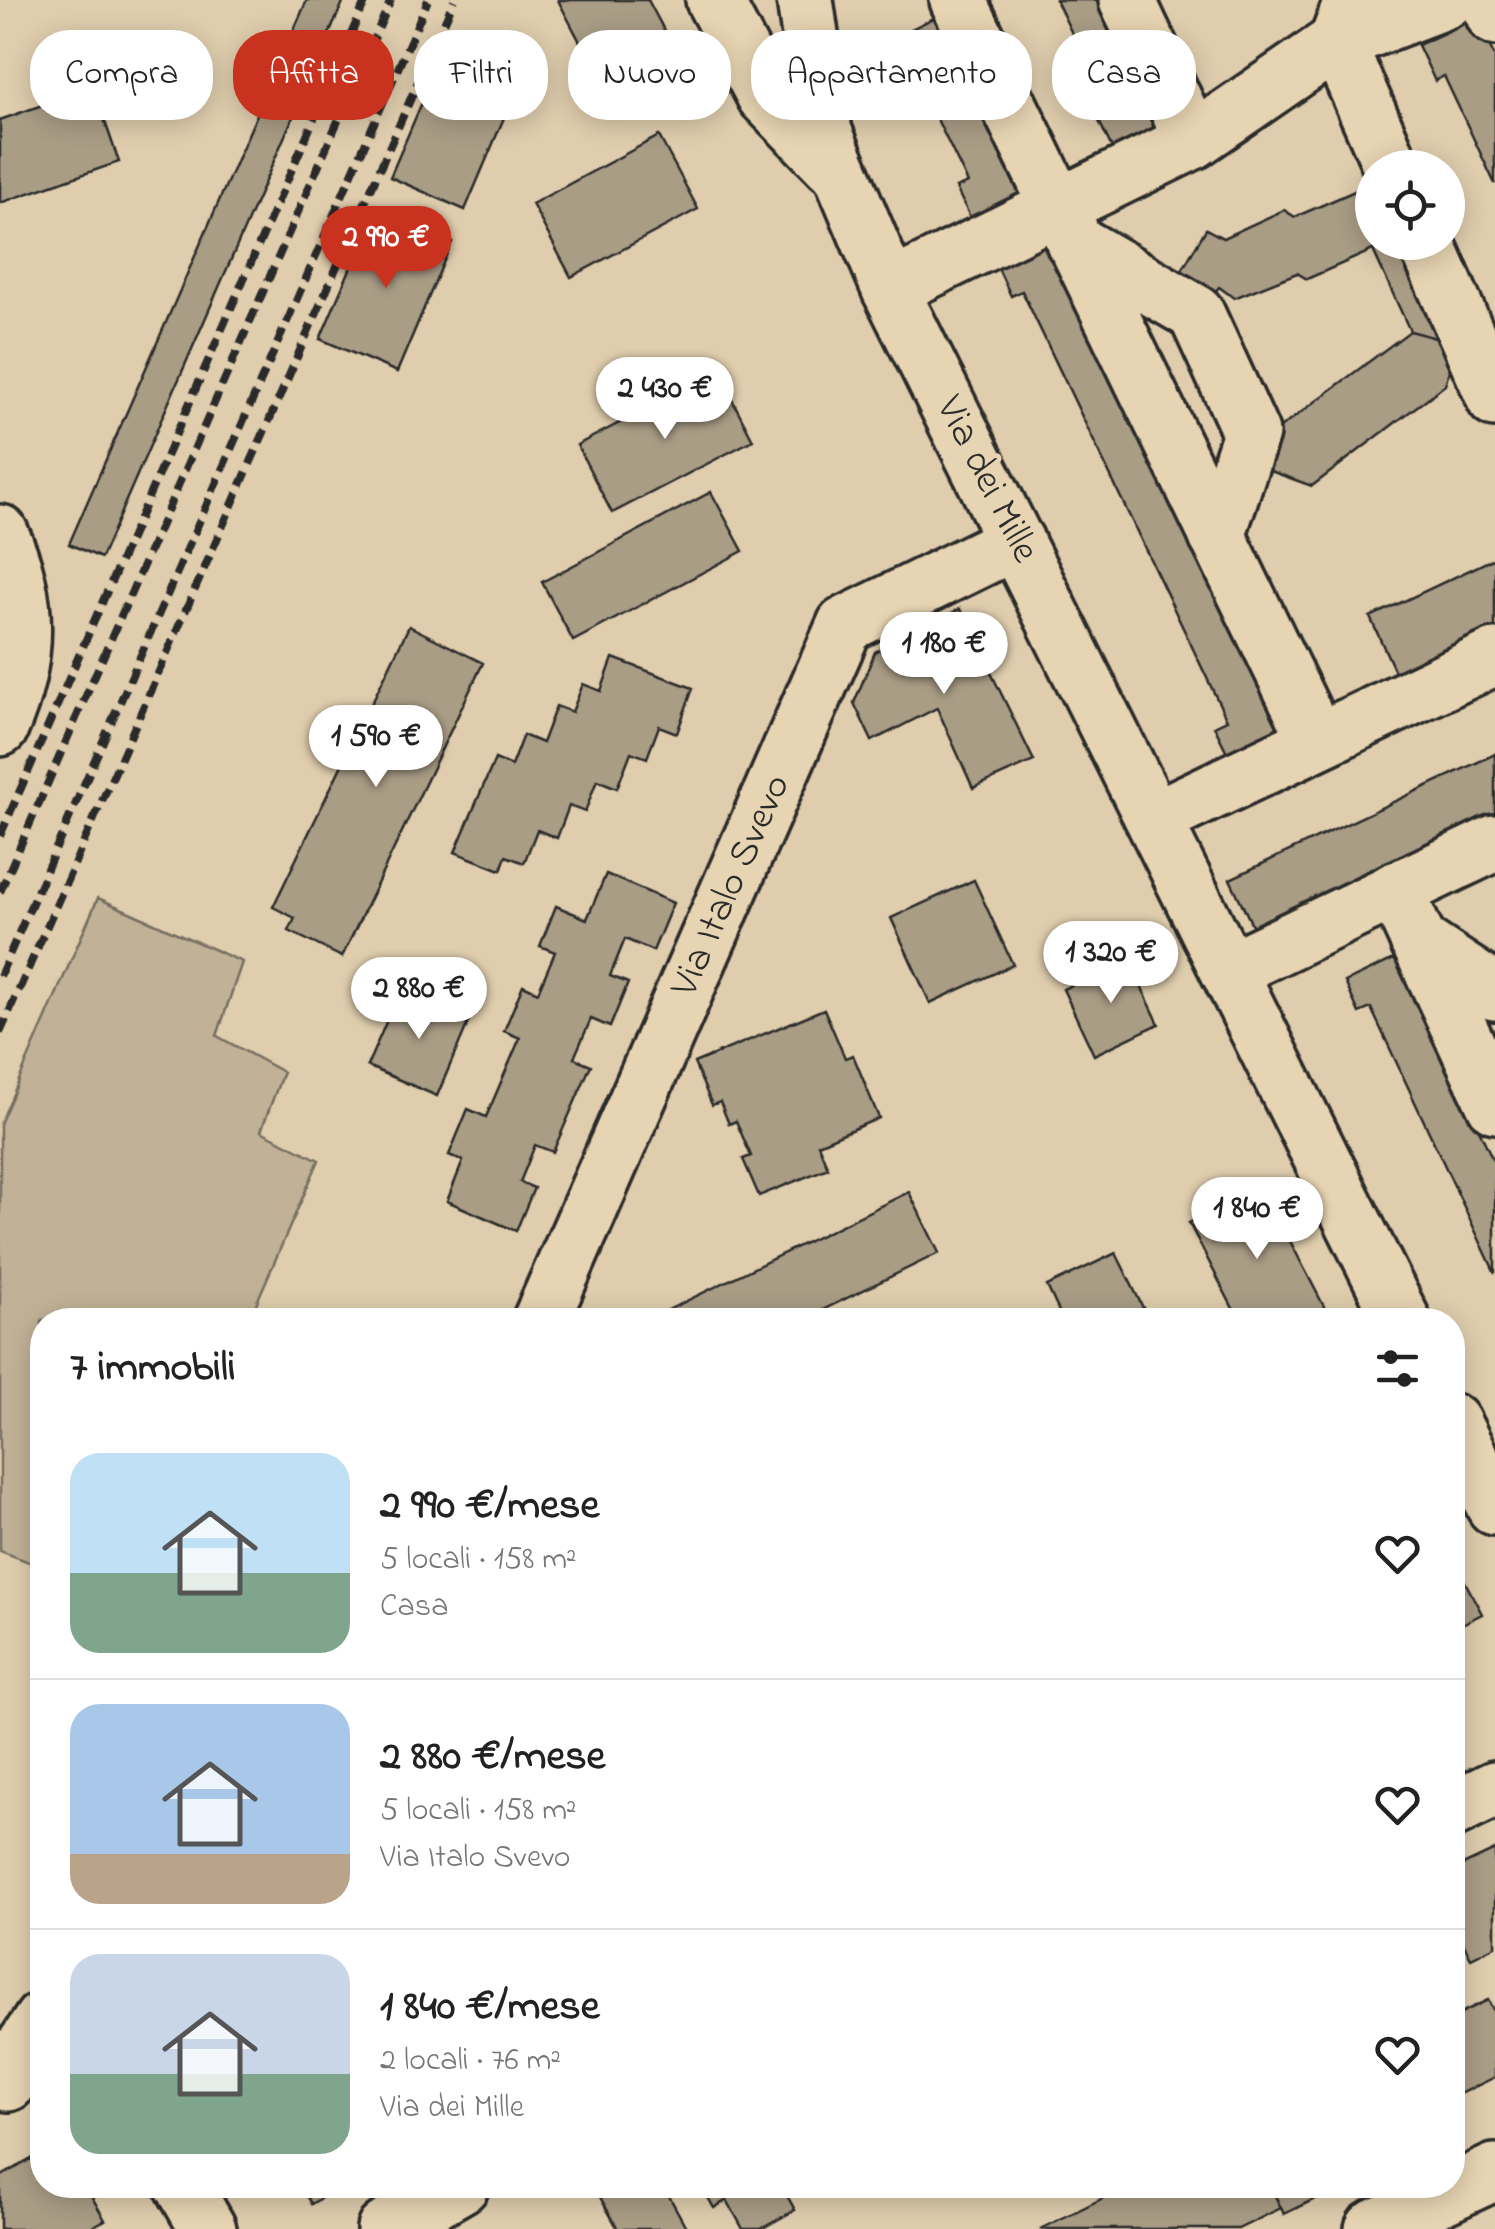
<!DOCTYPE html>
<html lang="it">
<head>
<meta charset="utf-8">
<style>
	body { margin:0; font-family:"Indie Flower",sans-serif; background:#f6f6f6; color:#222; height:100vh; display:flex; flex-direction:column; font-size:38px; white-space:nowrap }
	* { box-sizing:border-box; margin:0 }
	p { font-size:32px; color:#767676 }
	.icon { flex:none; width:55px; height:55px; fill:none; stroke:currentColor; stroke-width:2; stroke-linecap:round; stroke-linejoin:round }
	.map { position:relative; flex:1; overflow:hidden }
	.side { position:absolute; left:30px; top:1308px; width:1435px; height:890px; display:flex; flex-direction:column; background:#fff; border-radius:40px; box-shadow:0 5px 25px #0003 }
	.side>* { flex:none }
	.top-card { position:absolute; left:30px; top:30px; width:1435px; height:90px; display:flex; gap:20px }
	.controls { position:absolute; left:1355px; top:150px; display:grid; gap:20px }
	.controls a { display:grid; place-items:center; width:110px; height:110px; border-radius:50%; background:#fff; box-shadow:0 5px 25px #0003; font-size:50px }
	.price { position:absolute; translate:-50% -85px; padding:0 22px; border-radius:35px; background:#fff; color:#222; font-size:32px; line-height:65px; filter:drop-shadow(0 2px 5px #0008) }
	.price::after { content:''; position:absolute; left:50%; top:60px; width:30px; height:22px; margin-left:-15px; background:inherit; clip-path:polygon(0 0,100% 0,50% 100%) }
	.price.active { background:#c8321e; color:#fff }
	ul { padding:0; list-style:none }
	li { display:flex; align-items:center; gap:30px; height:250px; padding:0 40px }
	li+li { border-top:2px solid #e0e0e0 }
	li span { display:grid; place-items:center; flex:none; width:280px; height:200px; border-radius:30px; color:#555 }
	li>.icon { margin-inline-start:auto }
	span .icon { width:120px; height:120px; fill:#fffc; stroke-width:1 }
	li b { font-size:42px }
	h2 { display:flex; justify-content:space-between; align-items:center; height:120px; padding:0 40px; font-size:42px }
	.chip { padding:0 35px; border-radius:40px; background:#fff; box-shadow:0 5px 25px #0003; font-size:35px; line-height:90px }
	.chip.active { background:#c8321e; color:#fff }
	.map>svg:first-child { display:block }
</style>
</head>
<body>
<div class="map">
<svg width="1495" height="2229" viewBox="0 0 1495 2229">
	<rect width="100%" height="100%" fill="#dfcdad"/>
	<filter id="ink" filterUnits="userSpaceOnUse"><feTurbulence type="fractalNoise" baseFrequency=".01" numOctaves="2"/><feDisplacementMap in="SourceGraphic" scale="20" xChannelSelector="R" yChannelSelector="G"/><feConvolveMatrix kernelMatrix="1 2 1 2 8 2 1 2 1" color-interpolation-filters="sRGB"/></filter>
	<g filter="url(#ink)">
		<path fill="#c1b297" stroke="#766e61" stroke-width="2.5" d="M98 898 242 962 217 1036 283 1072 261 1131 319 1160 249 1320H42V1567L0 1551V1124Z"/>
		<g fill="#aa9d86" stroke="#2b2b2b" stroke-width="2.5">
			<path d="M307 0H344L101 558 69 544Z"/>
			<path d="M558 0H648L691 81 620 118Z"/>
			<path d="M1056 0H1112L1171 123 1113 150 1098 119 1110 113Z"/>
			<path d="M942 14 1029 192 972 221 956 188 968 183 912 68 901 74 885 42Z"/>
			<path d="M1476 18 1495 57V184L1444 76 1435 81 1418 45Z"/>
			<path d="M448 42 522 75 465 210 390 177Z"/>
			<path d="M93 87 119 162 0 203V120Z"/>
			<path d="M659 136 698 209 571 277 532 204Z"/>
			<path d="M1357 190 1372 199V242H1378L1373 250 1307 279 1297 273 1234 298 1219 287 1212 296 1179 275 1206 229 1223 238 1284 210 1295 217Z"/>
			<path d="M375 211 452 242 397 372 320 339Z"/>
			<path d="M1052 237 1288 730 1230 758 1214 726 1227 720 1022 291 1011 296 996 264Z"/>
			<path d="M1378 242H1410L1457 344 1410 331 1373 250Z"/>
			<path d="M1410 331 1457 344 1445 385 1312 486 1262 468 1276 431Z"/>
			<path d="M718 372 753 440 612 513 577 445Z"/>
			<path d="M711 492 743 551 573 641 542 582Z"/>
			<path d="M1495 558V629L1397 676 1370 617Z"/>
			<path d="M960 609 1034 761 973 788 937 708 872 741 854 703 875 652Z"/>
			<path d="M409 626 483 663 342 957 289 931 295 918 273 907Z"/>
			<path d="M613 658 693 688 677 733 659 726 647 758 631 752 617 788 597 780 585 812 569 806 557 838 537 830 524 863 506 856 501 870 455 852 495 759 511 766 523 735 542 743 556 706 572 712 583 684 601 691Z"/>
			<path d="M1495 754V820L1256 933 1230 879Z"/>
			<path d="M606 874 673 903 653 951 625 939 610 976 628 983 610 1027 591 1019 574 1058 591 1065 553 1152 535 1145 520 1182 534 1188 516 1231 447 1201 463 1161 449 1155 468 1109 486 1117 520 1038 504 1031 523 985 538 992 555 952 540 946 556 906 587 919Z"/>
			<path d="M974 880 1013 965 930 1003 891 918Z"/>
			<path d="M1398 957 1495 1164V1273L1371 1008 1359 1013 1345 982Z"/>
			<path d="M1128 958 1159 1024 1094 1055 1063 989Z"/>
			<path d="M401 988 470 1018 437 1096 367 1066Z"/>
			<path d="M824 1009 845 1058 853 1055 879 1118 818 1144 828 1168 759 1196 743 1159 751 1156 736 1121 729 1124 720 1102 712 1105 694 1063Z"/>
			<path d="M1261 1185 1331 1320H1239L1189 1223Z"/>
			<path d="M909 1192 939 1253 802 1320H673L668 1310Z"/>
			<path d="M1116 1253 1149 1320H1063L1047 1286Z"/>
			<path d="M1452 1557 1482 1614 1452 1629Z"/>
			<path d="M1495 1850V1946L1471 1958 1452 1920V1870Z"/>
			<path d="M1488 2000 1495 2013V2077L1452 2098V2017Z"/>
			<path d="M42 2153V2185H85L105 2220 88 2229H0V2177Z"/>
			<path d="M300 2185H343L311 2204Z"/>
			<path d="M621 2185H663L687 2229H618L600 2197Z"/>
			<path d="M701 2185H781L795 2210 761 2229H743L727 2200 714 2208Z"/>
			<path d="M1130 2185H1270L1281 2208 1238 2229H1040Z"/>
			<path d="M1270 2185H1344L1284 2214Z"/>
		</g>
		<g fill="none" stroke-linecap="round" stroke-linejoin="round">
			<defs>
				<g id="minor">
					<path d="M714 0 765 96 832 165"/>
					<path d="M805 0 824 132 890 289 1402 1320"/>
					<path d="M958 0 1317 741"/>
					<path d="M1127 0 1193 141"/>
					<path d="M1487 0 1495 17"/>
					<path d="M1350 7 1337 42 1392 168"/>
					<path d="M1074 242 1196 313 1251 433 1217 536"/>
					<path d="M1426 242 1495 399"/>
					<path d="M890 289 1193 141 1337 42 1446 0"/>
					<path d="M0 533C31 598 29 663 0 728"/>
					<path d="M1154 819 1495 657"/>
					<path d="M1395 890 1495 1105"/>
					<path d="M1418 941 1495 992"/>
					<path d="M1229 970 1495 843"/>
					<path d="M541 1320 845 625 1016 541"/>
					<path d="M1452 1422 1495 1507"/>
					<path d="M1452 1810 1495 1789"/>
					<path d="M8 2083 15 2061 42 2020"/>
					<path d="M183 2185 208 2229"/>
					<path d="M385 2229 461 2185"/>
					<path d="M1373 2229 1495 2172"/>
				</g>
			</defs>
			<use href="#minor" stroke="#2b2b2b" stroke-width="62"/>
			<use href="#minor" stroke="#e7d4b2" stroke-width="55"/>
			<g stroke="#2b2b2b" stroke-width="8" stroke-dasharray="15 8" stroke-linecap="butt">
				<path d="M0 836 366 0"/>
				<path d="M0 892 391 0"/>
				<path d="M0 976 428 0"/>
				<path d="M0 1033 454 0"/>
			</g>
		</g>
	</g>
	<g text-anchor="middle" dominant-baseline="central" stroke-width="9" stroke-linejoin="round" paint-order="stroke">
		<g font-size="40" fill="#2b2b2b" stroke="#e7d4b2">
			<text transform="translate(986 480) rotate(63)">Via dei Mille</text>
			<text transform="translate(732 886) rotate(-66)">Via Italo Svevo</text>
		</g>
	</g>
</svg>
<div class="controls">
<a><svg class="icon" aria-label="locate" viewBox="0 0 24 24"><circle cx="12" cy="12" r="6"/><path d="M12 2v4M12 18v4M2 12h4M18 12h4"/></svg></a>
</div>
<b class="price active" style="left:386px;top:291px">2 990 €</b>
<b class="price" style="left:665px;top:442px">2 430 €</b>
<b class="price" style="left:944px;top:697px">1 180 €</b>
<b class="price" style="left:376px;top:790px">1 590 €</b>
<b class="price" style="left:1111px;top:1006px">1 320 €</b>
<b class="price" style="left:419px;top:1042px">2 880 €</b>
<b class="price" style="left:1257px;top:1262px">1 840 €</b>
<div class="top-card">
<a class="chip">Compra</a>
<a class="chip active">Affitta</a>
<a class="chip">Filtri</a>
<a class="chip">Nuovo</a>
<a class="chip">Appartamento</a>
<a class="chip">Casa</a>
</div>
<section class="side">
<h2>7 immobili<svg class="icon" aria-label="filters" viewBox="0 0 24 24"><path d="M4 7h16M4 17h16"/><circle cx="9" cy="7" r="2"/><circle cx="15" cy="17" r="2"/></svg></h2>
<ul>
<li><span style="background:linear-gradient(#bfe0f5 60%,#7fa58c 0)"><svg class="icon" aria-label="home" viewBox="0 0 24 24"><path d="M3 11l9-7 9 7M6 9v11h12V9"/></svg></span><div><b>2 990 €/mese</b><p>5 locali · 158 m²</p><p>Casa</p></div><svg class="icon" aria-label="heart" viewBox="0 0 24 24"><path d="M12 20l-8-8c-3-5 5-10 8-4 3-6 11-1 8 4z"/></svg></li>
<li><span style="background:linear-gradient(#a9c7e8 75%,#b9a48a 0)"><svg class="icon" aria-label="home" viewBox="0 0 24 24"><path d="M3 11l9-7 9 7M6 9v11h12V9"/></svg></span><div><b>2 880 €/mese</b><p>5 locali · 158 m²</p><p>Via Italo Svevo</p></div><svg class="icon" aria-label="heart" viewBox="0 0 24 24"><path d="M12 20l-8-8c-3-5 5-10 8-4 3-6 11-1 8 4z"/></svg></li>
<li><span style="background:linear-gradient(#c9d6e8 60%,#7fa58c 0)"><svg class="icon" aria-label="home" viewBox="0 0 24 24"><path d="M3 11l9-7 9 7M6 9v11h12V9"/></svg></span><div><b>1 840 €/mese</b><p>2 locali · 76 m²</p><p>Via dei Mille</p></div><svg class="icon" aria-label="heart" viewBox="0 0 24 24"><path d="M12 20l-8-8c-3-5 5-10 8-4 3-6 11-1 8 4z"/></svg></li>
</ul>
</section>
</div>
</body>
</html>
